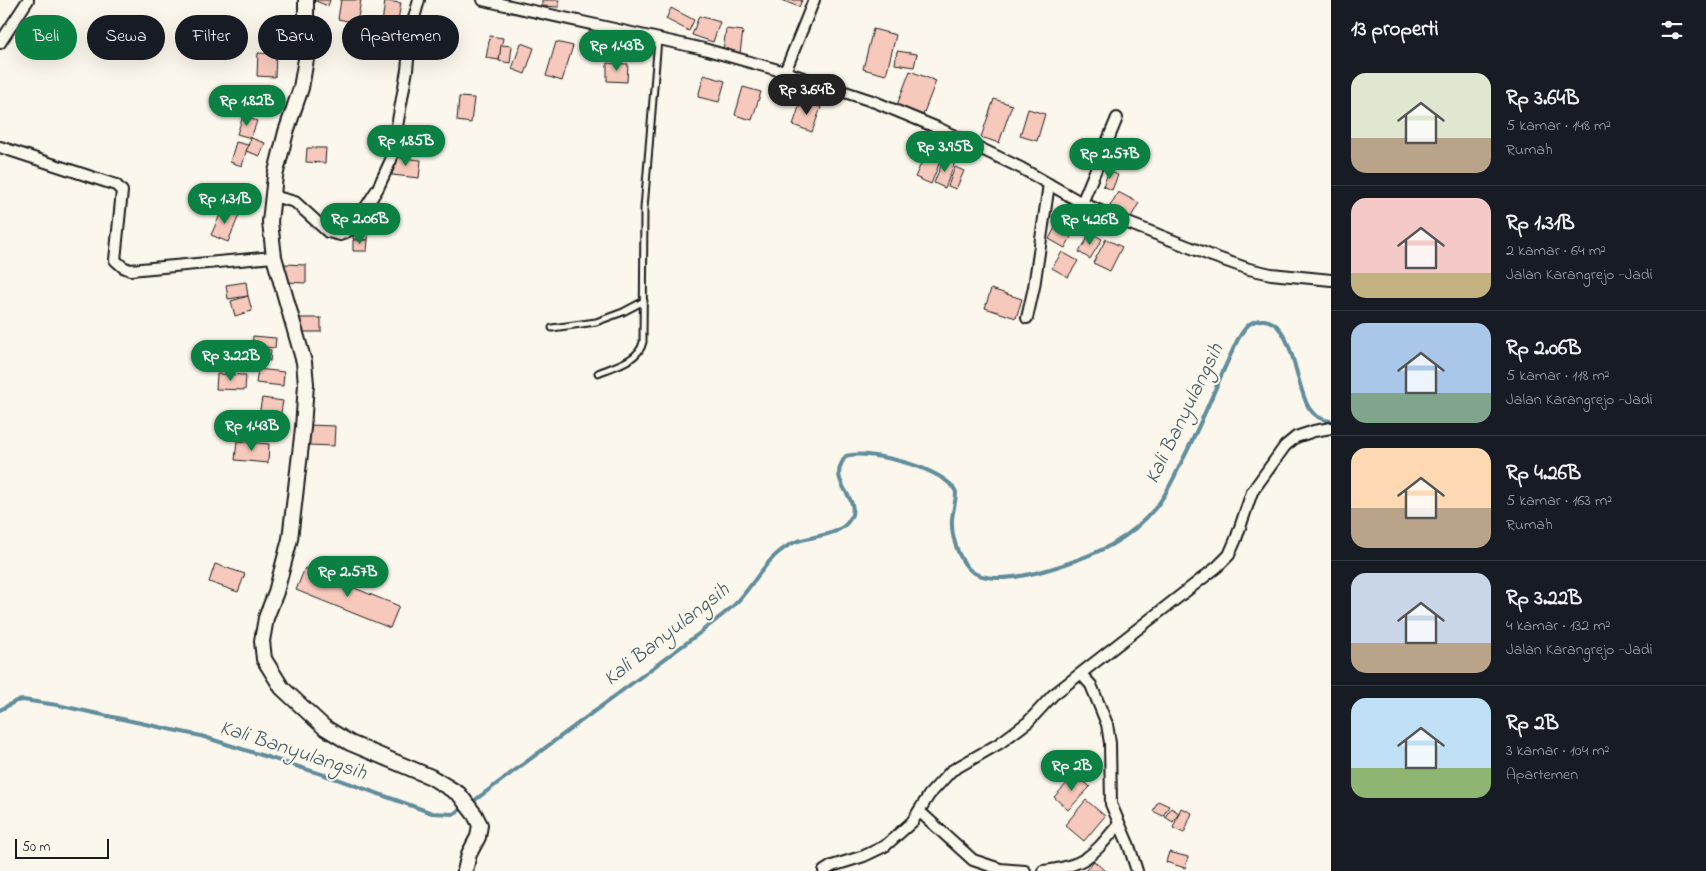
<!DOCTYPE html>
<html lang="id">
<head>
<meta charset="utf-8">
<style>
	body { margin:0; font-family:"Indie Flower",sans-serif; background:#242831; color:#f1f3f6; height:100vh; display:flex; flex-direction:column; font-size:19px; white-space:nowrap }
	* { box-sizing:border-box; margin:0 }
	p { font-size:16px; color:#9ea1a6 }
	.icon { flex:none; width:28px; height:28px; fill:none; stroke:currentColor; stroke-width:2; stroke-linecap:round; stroke-linejoin:round }
	.map { position:relative; flex:1; overflow:hidden }
	.details { display:flex; flex-direction:column; background:#171b24; width:375px }
	.details>* { flex:none }
	.banner { position:absolute; left:15px; top:15px; width:475px; height:45px; display:flex; gap:10px }
	.scale { position:absolute; left:15px; bottom:12px; width:94px; box-sizing:border-box; padding-left:5px; border:2px solid #1c1c1c; border-top:0; font-size:14px; line-height:18px; white-space:nowrap; color:#1c1c1c; -webkit-text-stroke:4px #fbf7ec; paint-order:stroke }
	.price { position:absolute; translate:-50% -42px; padding:0 11px; border-radius:18px; background:#0b8043; color:#fff; font-size:16px; line-height:32px; filter:drop-shadow(0 1px 2px #0008) }
	.price::after { content:''; position:absolute; left:50%; top:30px; width:15px; height:11px; margin-left:-8px; background:inherit; clip-path:polygon(0 0,100% 0,50% 100%) }
	.price.active { background:#222; color:#fff }
	ul { padding:0; list-style:none }
	li { display:flex; align-items:center; gap:15px; height:125px; padding:0 20px }
	li+li { border-top:1px solid #363941 }
	li span { display:grid; place-items:center; flex:none; width:140px; height:100px; border-radius:15px; color:#555 }
	li>.icon { margin-inline-start:auto }
	span .icon { width:60px; height:60px; fill:#fffc; stroke-width:1 }
	li b { font-size:21px }
	h2 { display:flex; justify-content:space-between; align-items:center; height:60px; padding:0 20px; font-size:21px }
	.tag { padding:0 18px; border-radius:22px; background:#171b24; box-shadow:0 5px 20px #0002; font-size:18px; line-height:45px }
	.tag.active { background:#0b8043; color:#fff }
	main { display:flex; flex:1; min-height:0 }
	.map>svg:first-child { display:block }
</style>
</head>
<body>
<main>
<div class="map">
<svg width="1331" height="871" viewBox="0 0 1331 871">
	<rect width="100%" height="100%" fill="#fbf7ec"/>
	<filter id="ink" filterUnits="userSpaceOnUse"><feTurbulence type="fractalNoise" baseFrequency=".02" numOctaves="2"/><feDisplacementMap in="SourceGraphic" scale="10" xChannelSelector="R" yChannelSelector="G"/><feConvolveMatrix kernelMatrix="1 2 1 2 8 2 1 2 1" color-interpolation-filters="sRGB"/></filter>
	<g filter="url(#ink)">
		<g fill="none" stroke-linecap="round" stroke-linejoin="round">
			<g stroke="#608c9b" stroke-width="4">
				<path d="M0 710 16 701 23 700 57 705 201 736 337 779 432 813 453 814 465 807"/>
				<path d="M471 803 701 632C714 621 728 612 739 600 756 581 768 556 791 544 809 534 838 539 850 519 863 496 824 484 846 456 869 449 947 469 956 492 956 501 953 510 952 519 951 534 957 556 968 568 993 595 1083 560 1111 545 1129 535 1144 522 1157 506 1167 493 1174 478 1181 463 1202 423 1218 380 1238 339 1244 329 1250 319 1264 320 1294 323 1295 386 1309 408 1314 416 1321 420 1331 421"/>
			</g>
		</g>
		<g fill="#f7c9bc" stroke="#1c1c1c">
			<path d="M313 0H330L328 6Z"/>
			<path d="M341 0H361L357 23 338 19Z"/>
			<path d="M542 0H559V7L542 6Z"/>
			<path d="M781 0H802L799 7Z"/>
			<path d="M385 1 401 3 397 26 382 23Z"/>
			<path d="M671 8 694 20 689 31 666 19Z"/>
			<path d="M699 16 720 22 713 42 692 35Z"/>
			<path d="M427 21 448 25 444 44 424 40Z"/>
			<path d="M726 29 743 31 740 53 723 51Z"/>
			<path d="M873 29 896 35 886 75 863 69Z"/>
			<path d="M490 36 503 38 499 60 486 58Z"/>
			<path d="M556 42 573 46 562 81 546 76Z"/>
			<path d="M521 43 534 48 525 74 512 69Z"/>
			<path d="M501 45 512 46 510 63 499 61Z"/>
			<path d="M897 51 917 54 914 67 895 64Z"/>
			<path d="M258 53 276 54 275 77 257 76Z"/>
			<path d="M607 63 628 64 627 82 607 81Z"/>
			<path d="M910 71 936 81 923 115 897 105Z"/>
			<path d="M704 75 725 81 719 102 698 97Z"/>
			<path d="M743 87 761 92 752 120 735 115Z"/>
			<path d="M459 97 474 98 471 123 457 121Z"/>
			<path d="M994 99 1012 105 999 143 981 137Z"/>
			<path d="M801 101 821 107 812 132 793 125Z"/>
			<path d="M1028 109 1045 114 1037 141 1020 136Z"/>
			<path d="M243 116 257 121 251 138 237 134Z"/>
			<path d="M251 138 265 143 260 156 246 151Z"/>
			<path d="M399 138 419 142 417 153 397 149Z"/>
			<path d="M236 142 248 145 242 166 230 162Z"/>
			<path d="M307 148H326L325 163 306 162Z"/>
			<path d="M926 153 941 159 931 184 915 177Z"/>
			<path d="M393 157 421 160 419 178 392 175Z"/>
			<path d="M944 158 955 162 945 188 934 183Z"/>
			<path d="M955 167 964 171 956 189 948 186Z"/>
			<path d="M1109 171 1118 175 1112 190 1103 186Z"/>
			<path d="M205 189 231 197 228 207 202 200Z"/>
			<path d="M1118 192 1139 203 1131 217 1110 206Z"/>
			<path d="M223 208 239 215 228 242 211 235Z"/>
			<path d="M1057 224 1073 233 1065 248 1049 239Z"/>
			<path d="M354 227 369 229 368 240 353 239Z"/>
			<path d="M1091 233 1102 239 1090 259 1079 252Z"/>
			<path d="M1106 239 1122 247 1110 271 1093 263Z"/>
			<path d="M353 240H368L367 251H353Z"/>
			<path d="M1062 252 1078 261 1068 277 1052 268Z"/>
			<path d="M285 264 306 265V283L284 282Z"/>
			<path d="M246 282 248 296 228 299 226 285Z"/>
			<path d="M991 289 1022 299 1016 318 985 308Z"/>
			<path d="M248 296 252 311 235 316 231 301Z"/>
			<rect x="299" y="318" width="22" height="14"/>
			<path d="M253 336 276 338 275 348 252 346Z"/>
			<path d="M252 347 271 350 270 361 250 357Z"/>
			<path d="M258 369 284 372 283 386 256 383Z"/>
			<path d="M217 374 246 375 245 390 216 389Z"/>
			<path d="M262 398 283 401 280 418 259 415Z"/>
			<path d="M307 425 335 426 334 446 307 445Z"/>
			<path d="M237 441 269 444 268 463 235 460Z"/>
			<path d="M215 564 245 574 238 592 209 582Z"/>
			<path d="M305 568 399 606 390 628 296 590Z"/>
			<path d="M1076 774 1090 787 1068 810 1054 797Z"/>
			<path d="M1086 800 1105 816 1084 841 1065 825Z"/>
			<path d="M1158 801 1169 806 1163 816 1153 811Z"/>
			<path d="M1171 808 1179 813 1173 822 1165 817Z"/>
			<path d="M1181 808 1192 813 1184 833 1173 828Z"/>
			<path d="M1169 852 1188 857 1185 868 1166 862Z"/>
			<path d="M1094 861 1105 871H1085Z"/>
		</g>
		<g fill="none" stroke-linecap="round" stroke-linejoin="round">
			<defs>
				<g id="lane">
					<path d="M552 328 596 322 623 312 644 301"/>
					<path d="M598 373C614 366 639 361 643 342L644 208 658 39"/>
				</g>
				<g id="street">
					<path d="M483 0 704 49 785 72 875 102 938 128 1021 168 1082 203 1123 221 1212 256 1249 269 1271 274 1331 280"/>
					<path d="M0 43 28 0"/>
					<path d="M785 72 814 0"/>
					<path d="M0 147 116 185 122 191 115 260 123 267 130 270 274 257"/>
					<path d="M273 196 295 202 328 232 340 235 352 229 378 188 391 160 407 70 411 29 419 0"/>
					<path d="M1082 203 1117 118"/>
					<path d="M1027 318 1034 287 1049 184"/>
					<path d="M1081 674 1091 685 1107 724 1110 743 1111 804 1129 846 1137 871"/>
					<path d="M919 811 973 860 1000 869 1025 871"/>
					<path d="M824 871 832 866 864 856 885 846 912 822 929 795 951 771 1000 743 1028 722 1053 695 1217 567 1229 555 1236 539 1252 492 1285 446 1296 437 1314 431 1331 428"/>
					<path d="M1043 871C1086 866 1093 855 1119 824"/>
				</g>
				<path id="secondary" d="M306 0V59L301 88 286 132 275 176 270 222 274 257 304 362 306 384 303 428 290 539 276 592 266 618 262 641 264 659 282 688 324 727 350 743 431 777 459 794 475 815 480 825 478 837 469 854 465 871"/>
			</defs>
			<use href="#lane" stroke="#1c1c1c" stroke-width="9"/>
			<use href="#street" stroke="#1c1c1c" stroke-width="14"/>
			<use href="#secondary" stroke="#1c1c1c" stroke-width="18"/>
			<use href="#lane" stroke="#fbf7ec" stroke-width="5"/>
			<use href="#street" stroke="#fbf7ec" stroke-width="10"/>
			<use href="#secondary" stroke="#fbf7ec" stroke-width="14"/>
		</g>
	</g>
	<g text-anchor="middle" dominant-baseline="central" stroke-width="4" stroke-linejoin="round" paint-order="stroke">
		<g font-size="21" font-style="italic" fill="#445d66" stroke="#fbf7ec">
			<text transform="translate(1185 414) rotate(-64)">Kali Banyulangsih</text>
			<text transform="translate(667 635) rotate(-38)">Kali Banyulangsih</text>
			<text transform="translate(293 751) rotate(18)">Kali Banyulangsih</text>
		</g>
	</g>
</svg>
<div class="scale">50 m</div>
<b class="price" style="left:617px;top:72px">Rp 1.43B</b>
<b class="price active" style="left:807px;top:116px">Rp 3.64B</b>
<b class="price" style="left:247px;top:127px">Rp 1.82B</b>
<b class="price" style="left:406px;top:167px">Rp 1.85B</b>
<b class="price" style="left:945px;top:173px">Rp 3.95B</b>
<b class="price" style="left:1110px;top:180px">Rp 2.57B</b>
<b class="price" style="left:225px;top:225px">Rp 1.31B</b>
<b class="price" style="left:360px;top:245px">Rp 2.06B</b>
<b class="price" style="left:1090px;top:246px">Rp 4.26B</b>
<b class="price" style="left:231px;top:382px">Rp 3.22B</b>
<b class="price" style="left:252px;top:452px">Rp 1.43B</b>
<b class="price" style="left:348px;top:598px">Rp 2.57B</b>
<b class="price" style="left:1072px;top:792px">Rp 2B</b>
<div class="banner">
<a class="tag active">Beli</a>
<a class="tag">Sewa</a>
<a class="tag">Filter</a>
<a class="tag">Baru</a>
<a class="tag">Apartemen</a>
</div>
</div>
<section class="details">
<h2>13 properti<svg class="icon" aria-label="filters" viewBox="0 0 24 24"><path d="M4 7h16M4 17h16"/><circle cx="9" cy="7" r="2"/><circle cx="15" cy="17" r="2"/></svg></h2>
<ul>
<li><span style="background:linear-gradient(#dfe7d0 65%,#b9a48a 0)"><svg class="icon" aria-label="home" viewBox="0 0 24 24"><path d="M3 11l9-7 9 7M6 9v11h12V9"/></svg></span><div><b>Rp 3.64B</b><p>5 kamar · 148 m²</p><p>Rumah</p></div></li>
<li><span style="background:linear-gradient(#f6c9c9 75%,#c2b280 0)"><svg class="icon" aria-label="home" viewBox="0 0 24 24"><path d="M3 11l9-7 9 7M6 9v11h12V9"/></svg></span><div><b>Rp 1.31B</b><p>2 kamar · 64 m²</p><p>Jalan Karangrejo -Jadi</p></div></li>
<li><span style="background:linear-gradient(#a9c7e8 70%,#7fa58c 0)"><svg class="icon" aria-label="home" viewBox="0 0 24 24"><path d="M3 11l9-7 9 7M6 9v11h12V9"/></svg></span><div><b>Rp 2.06B</b><p>5 kamar · 118 m²</p><p>Jalan Karangrejo -Jadi</p></div></li>
<li><span style="background:linear-gradient(#ffd9b3 60%,#b9a48a 0)"><svg class="icon" aria-label="home" viewBox="0 0 24 24"><path d="M3 11l9-7 9 7M6 9v11h12V9"/></svg></span><div><b>Rp 4.26B</b><p>5 kamar · 163 m²</p><p>Rumah</p></div></li>
<li><span style="background:linear-gradient(#c9d6e8 70%,#b9a48a 0)"><svg class="icon" aria-label="home" viewBox="0 0 24 24"><path d="M3 11l9-7 9 7M6 9v11h12V9"/></svg></span><div><b>Rp 3.22B</b><p>4 kamar · 132 m²</p><p>Jalan Karangrejo -Jadi</p></div></li>
<li><span style="background:linear-gradient(#bfe0f5 70%,#8fb573 0)"><svg class="icon" aria-label="home" viewBox="0 0 24 24"><path d="M3 11l9-7 9 7M6 9v11h12V9"/></svg></span><div><b>Rp 2B</b><p>3 kamar · 104 m²</p><p>Apartemen</p></div></li>
</ul>
</section>
</main>
</body>
</html>
